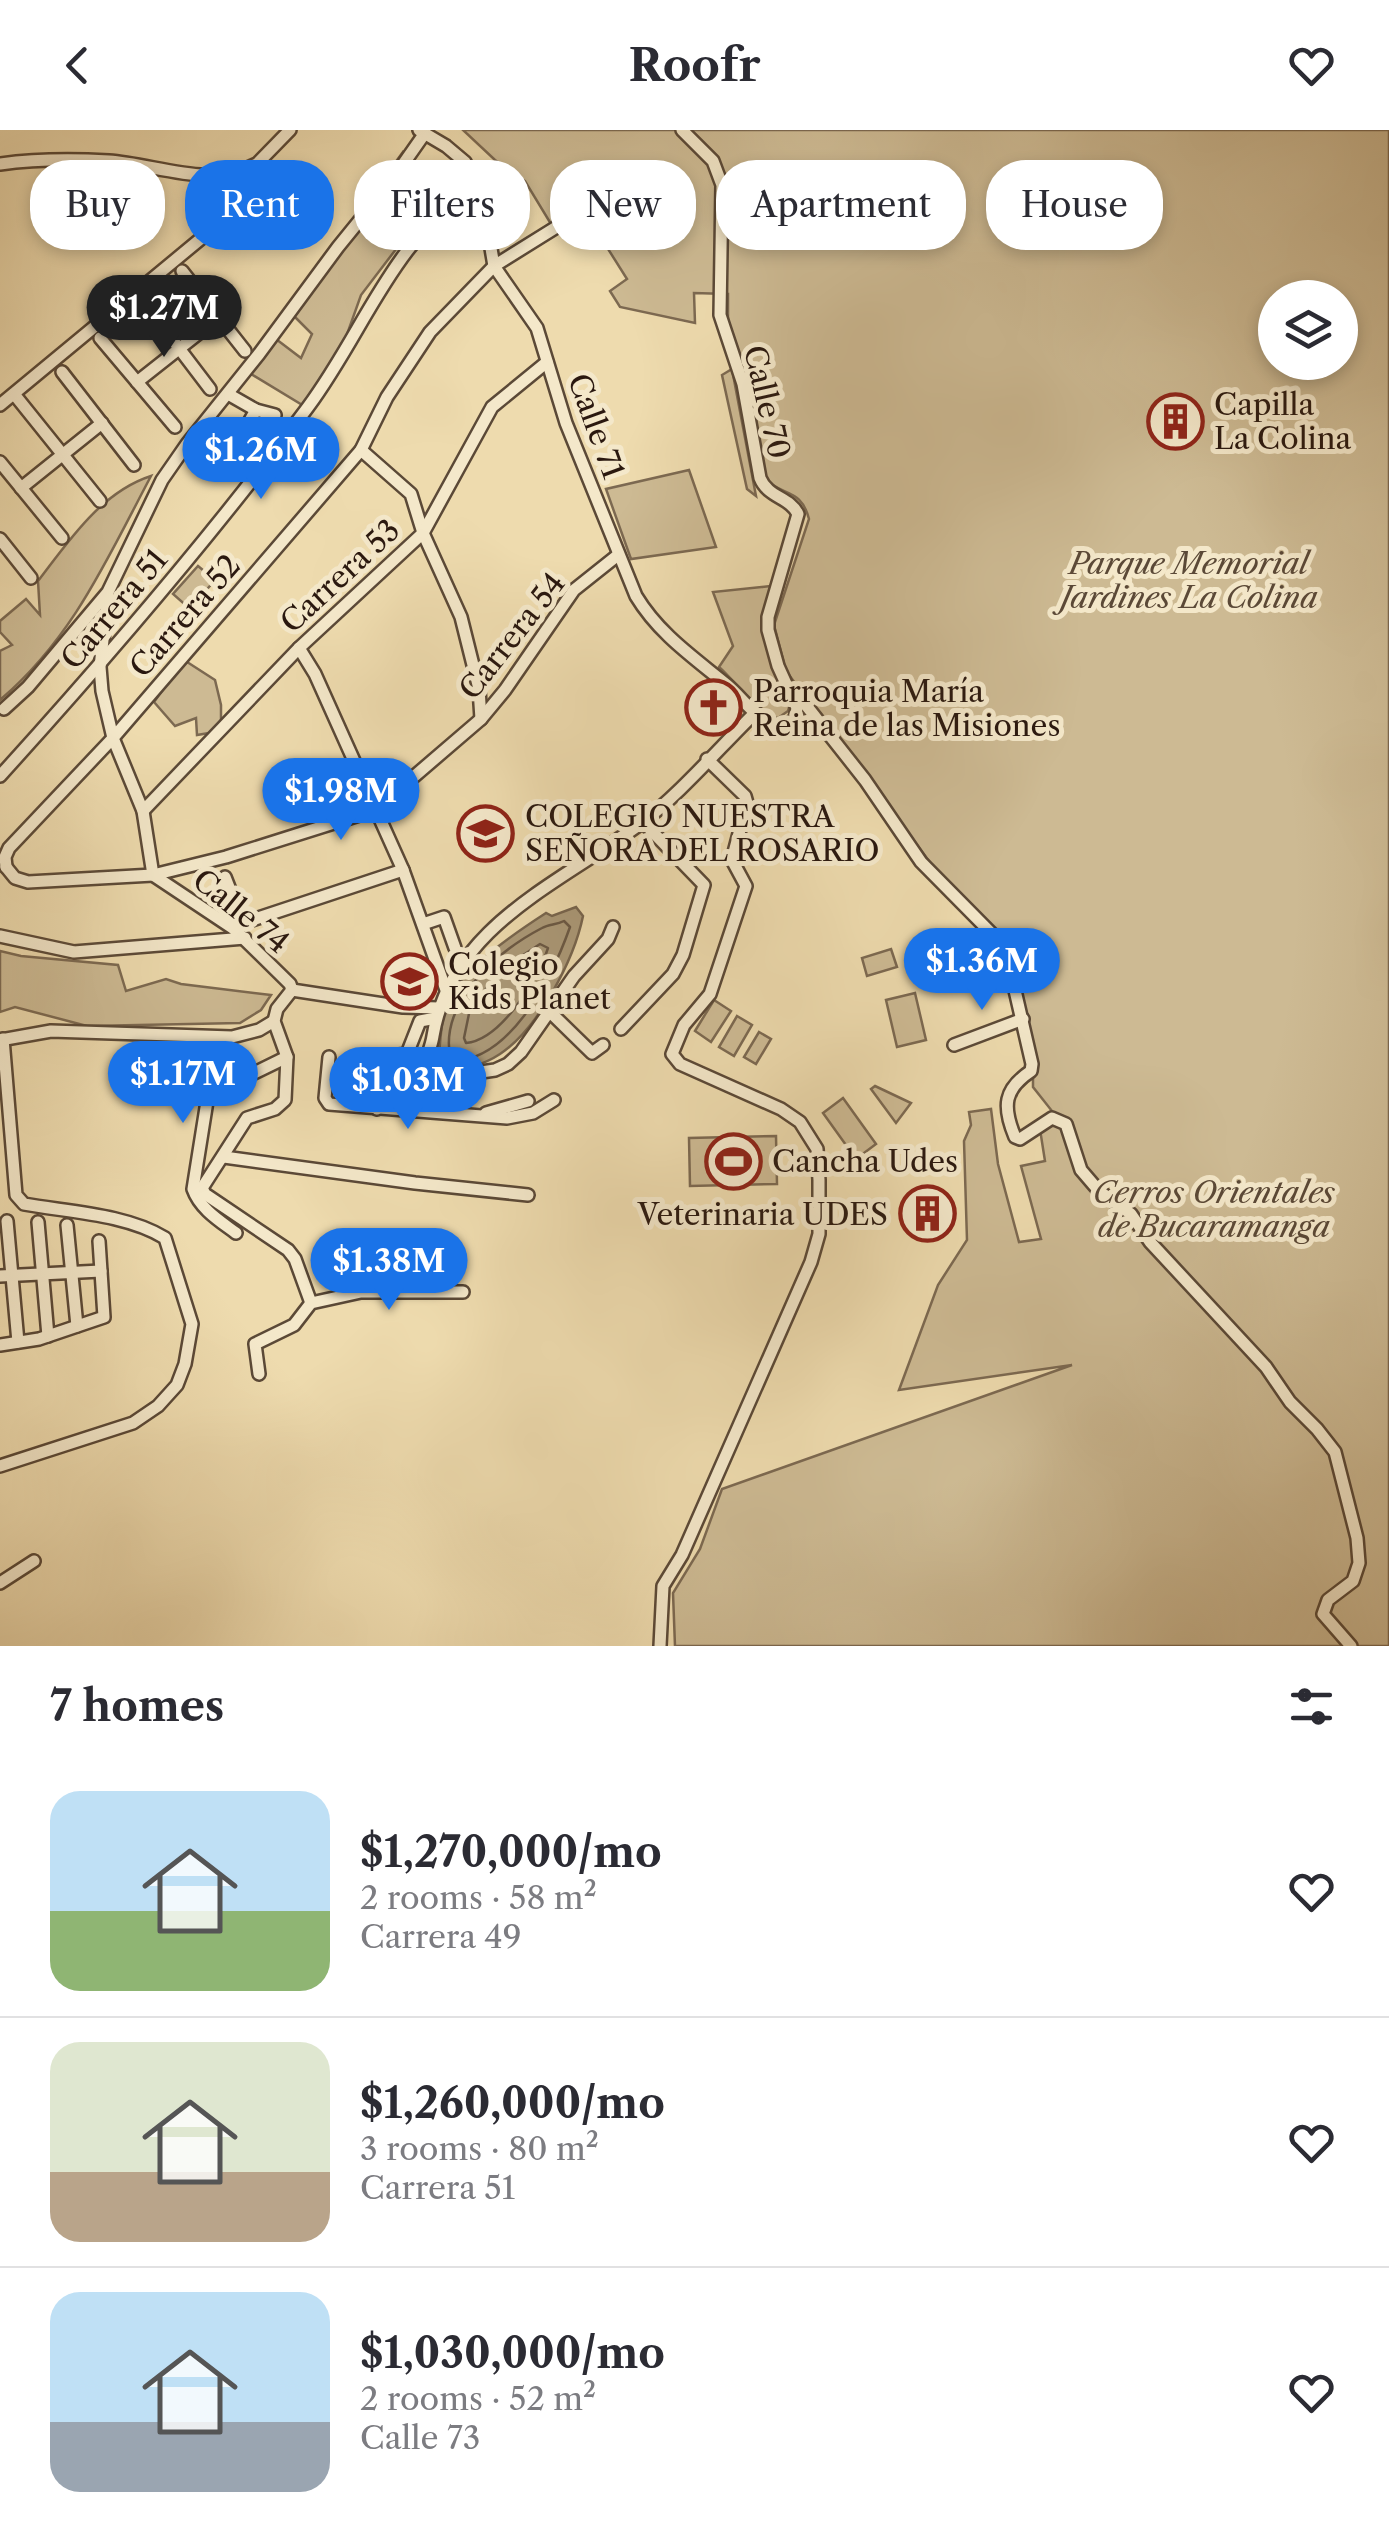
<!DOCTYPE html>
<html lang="en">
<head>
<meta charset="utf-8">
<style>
	body { margin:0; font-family:"Libre Caslon Text",serif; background:#f2f2f3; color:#2b2b33; height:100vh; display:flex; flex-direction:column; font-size:38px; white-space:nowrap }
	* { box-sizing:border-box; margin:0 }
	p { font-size:32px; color:#7c7c81 }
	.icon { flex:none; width:55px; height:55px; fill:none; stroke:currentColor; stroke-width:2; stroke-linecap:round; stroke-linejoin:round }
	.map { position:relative; height:1516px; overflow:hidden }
	.drawer { display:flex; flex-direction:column; background:#fff; flex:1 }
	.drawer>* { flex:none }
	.banner { position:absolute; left:30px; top:30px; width:1330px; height:90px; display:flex; gap:20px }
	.tools { position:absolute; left:1258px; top:150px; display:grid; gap:20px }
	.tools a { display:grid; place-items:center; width:100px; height:100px; border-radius:50%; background:#fff; box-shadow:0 5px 15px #0003; font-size:50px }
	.price { position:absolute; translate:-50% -85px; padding:0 22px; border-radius:35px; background:#1a73e8; color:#fff; font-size:32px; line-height:65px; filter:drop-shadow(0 2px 5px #0008) }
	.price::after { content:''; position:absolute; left:50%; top:60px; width:30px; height:22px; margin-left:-15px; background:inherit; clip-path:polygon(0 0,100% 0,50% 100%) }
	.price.current { background:#222; color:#fff }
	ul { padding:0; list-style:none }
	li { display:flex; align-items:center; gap:30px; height:250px; padding:0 50px }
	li+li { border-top:2px solid #e1e1e2 }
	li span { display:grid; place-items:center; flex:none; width:280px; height:200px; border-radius:30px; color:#555 }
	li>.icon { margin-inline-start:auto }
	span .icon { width:120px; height:120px; fill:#fffc; stroke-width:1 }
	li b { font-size:42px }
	h2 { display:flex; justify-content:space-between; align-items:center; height:120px; padding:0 50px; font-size:42px }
	.pill { padding:0 35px; border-radius:40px; background:#fff; box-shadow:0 5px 15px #0003; font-size:35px; line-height:90px }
	.pill.current { background:#1a73e8; color:#fff }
	header { display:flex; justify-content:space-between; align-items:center; height:130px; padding:0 50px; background:#fff; font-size:45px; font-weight:800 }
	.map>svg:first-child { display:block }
</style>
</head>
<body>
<header><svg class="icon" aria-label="back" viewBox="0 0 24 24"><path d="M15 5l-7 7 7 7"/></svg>Roofr<svg class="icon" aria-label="heart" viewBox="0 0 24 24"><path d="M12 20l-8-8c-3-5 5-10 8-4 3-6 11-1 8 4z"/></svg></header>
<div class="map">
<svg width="1389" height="1516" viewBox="0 0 1389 1516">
	<rect width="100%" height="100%" fill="#eedbae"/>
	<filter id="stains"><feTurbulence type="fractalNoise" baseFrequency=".002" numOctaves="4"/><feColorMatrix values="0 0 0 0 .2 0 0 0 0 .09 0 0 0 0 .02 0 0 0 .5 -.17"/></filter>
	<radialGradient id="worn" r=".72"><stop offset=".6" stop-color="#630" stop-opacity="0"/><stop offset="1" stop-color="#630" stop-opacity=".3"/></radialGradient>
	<g fill="#cdba93" stroke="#7c6951" stroke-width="2.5" fill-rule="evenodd">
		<path d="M463 0H1389V1516H675L673 1463 700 1419 722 1359 1072 1235 899 1260 938 1155 967 1110 964 1011 971 995 969 982 991 979 998 1034 1019 1112 1041 1109 1021 1036 1045 1031 1039 993 1052 981 1033 957V921L1009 814 932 735 786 541 774 495 809 389C801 358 783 367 765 349L750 260 728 190V164L694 163 695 193 620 177 610 161 627 149 581 76 551 94 525 51 495 30ZM1275 168H1340V232H1275Z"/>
		<path d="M403 22 447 63 432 72 361 165 345 210 304 276 246 241 272 206 301 228 312 204 288 180Z"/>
		<path d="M732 239 756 366 747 359 722 245Z"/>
		<path d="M689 340 716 417 631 429 606 359Z"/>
		<path d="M151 346C107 429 73 508 0 570V521L12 515 0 502V491L26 469 40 485 38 451C68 412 101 362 151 346Z"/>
		<path d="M198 436 215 450 190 479 173 464Z"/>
		<path d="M771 456C757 506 769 529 790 574L788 581 778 588C758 584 736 552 719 537L733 516 713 462Z"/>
		<path d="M184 530 215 550 221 575V594L209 603 197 605 196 588 175 596 154 572Z"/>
		<path d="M891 819 897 837 867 846 862 828Z"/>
		<path d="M0 821 21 826 118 835 126 861 166 849 181 854 271 865 261 880 240 893 87 896 15 877 0 882Z"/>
		<path d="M915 863 926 910 897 917 886 870Z"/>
		<path d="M714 870 731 881 711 912 695 901Z"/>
		<path d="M737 886 752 895 734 926 719 917Z"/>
		<path d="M759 902 771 909 756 934 744 927Z"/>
		<path d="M875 956 911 973 896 993 871 959Z"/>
		<path d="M843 968 876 1014 856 1029 823 983Z"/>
		<path d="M776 1006 777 1054 690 1056 689 1008Z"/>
	</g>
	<path fill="#ab9978" stroke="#77654e" stroke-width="2.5" d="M576 777 583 786C574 830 538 899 500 924 482 936 462 940 442 943L438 940C440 918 440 891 448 871 460 840 518 801 546 783L552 786Z"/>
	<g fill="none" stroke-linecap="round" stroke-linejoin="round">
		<g stroke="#6a5844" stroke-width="2.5">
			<path d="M564 791 570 797C553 845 511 932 451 931 437 874 496 822 542 798 549 794 556 795 564 791Z"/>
			<path d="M540 814 548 818C538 849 501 910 466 913L464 908 471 874 514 831Z"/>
		</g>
		<defs>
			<g id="minor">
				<path d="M419 0 446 16 465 32 482 66 494 136 537 198 566 293 636 466C659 504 693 527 727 555 745 570 760 596 784 597L795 589 797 578 778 536 768 500V487L798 384C790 367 768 368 760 348L743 254 720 185 722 55 713 31 682 0"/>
				<path d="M0 34C36 29 73 29 109 31 155 34 211 59 254 35"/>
				<path d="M182 141 245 221"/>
				<path d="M137 163 210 259"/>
				<path d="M100 208 175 297"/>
				<path d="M62 242 134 335"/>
				<path d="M137 252 218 188"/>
				<path d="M14 264 100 371"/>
				<path d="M228 264 256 280 275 285"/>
				<path d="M0 275 221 92 250 41 290 0"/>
				<path d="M237 313 256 280"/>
				<path d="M361 320 411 364 423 403 461 487 479 559 481 589"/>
				<path d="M0 332 62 408"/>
				<path d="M21 358 102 293"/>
				<path d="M0 409 31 448"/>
				<path d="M108 465 100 537 102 561 113 608 143 681 153 745 234 799 290 854 292 860"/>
				<path d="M299 518 315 544 403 740 446 860"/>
				<path d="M794 560 865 650 921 732 1005 817 1032 934 1031 941C1004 959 1002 976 1015 1007L1020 1009 1052 988 1066 994 1081 1040 1099 1061 1131 1084 1150 1112 1266 1237 1290 1272 1317 1299 1335 1322 1357 1408 1359 1433 1353 1451 1328 1470 1323 1484 1351 1516"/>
				<path d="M4 579 28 557 108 462 162 350 187 314 259 224 338 117 390 53 425 3"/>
				<path d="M0 646C108 527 212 406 308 277 366 199 390 112 477 55"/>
				<path d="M143 681 299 518 423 403 492 277 547 232"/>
				<path d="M6 737 5 727 9 718 113 608 361 320 387 267 430 202 494 136 563 93"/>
				<path d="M6 737 15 748 28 752 153 745 226 727 375 680 481 589 505 560 574 460 618 425"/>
				<path d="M225 747 243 793"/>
				<path d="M423 794 444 787 455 818"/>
				<path d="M613 797 608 809 574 846 521 922 508 934 495 940 440 948 429 943C423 930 431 920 433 906 451 796 559 754 640 694 678 666 721 616 756 582"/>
				<path d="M234 799 243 793 403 740"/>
				<path d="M0 806 74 822 245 808"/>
				<path d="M292 860 277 879 274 891 287 927 285 970 275 979 247 988 202 1058 205 1064 288 1120 295 1129 311 1173"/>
				<path d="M292 860 403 877 439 878"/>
				<path d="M549 881 592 923 603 915"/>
				<path d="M621 899 673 844 683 825 704 755 643 692"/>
				<path d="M0 910 51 901 232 907 259 900 274 891"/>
				<path d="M954 915 1023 889"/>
				<path d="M329 927 325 968 329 974 507 988 533 983 554 970"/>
				<path d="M182 946 215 952"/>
				<path d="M377 979 383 927 407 924 420 891 436 888"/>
				<path d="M486 983 528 971"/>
				<path d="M224 1027 415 1053 528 1065"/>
				<path d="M7 1091 18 1212"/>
				<path d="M38 1092 48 1206"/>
				<path d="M67 1095 77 1196"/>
				<path d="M236 1103C220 1091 200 1079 193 1059L208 965 217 949 252 944 287 927"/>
				<path d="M0 1146 101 1141"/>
				<path d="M0 1215 39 1209 104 1187 99 1111"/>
				<path d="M259 1244 255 1214 294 1195 311 1173 361 1162H463"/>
				<path d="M0 1336 133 1293 158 1276 177 1255 185 1234 192 1194 165 1108C126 1084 68 1082 24 1074L16 1065 3 909"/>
				<path d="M0 1453 34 1431"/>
				<path d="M660 1516 663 1456 682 1425 811 1132 819 1104V1050L817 1019 800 992 781 979 680 934 672 924 684 895 710 864 746 756 732 730 747 673 745 666 707 629"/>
			</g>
		</defs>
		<use href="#minor" stroke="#5b4937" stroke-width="16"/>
		<use href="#minor" stroke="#f4e8ca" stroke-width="11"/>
	</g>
	<defs>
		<symbol id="building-ring" viewBox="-11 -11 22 22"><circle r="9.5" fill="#f4e8ca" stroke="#8f2418" stroke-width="1.5"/><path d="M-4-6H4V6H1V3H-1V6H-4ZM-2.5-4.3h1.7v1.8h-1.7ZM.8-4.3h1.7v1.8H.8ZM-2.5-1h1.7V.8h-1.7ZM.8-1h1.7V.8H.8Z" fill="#8f2418"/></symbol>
		<symbol id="church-ring" viewBox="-11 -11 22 22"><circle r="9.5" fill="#f4e8ca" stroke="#8f2418" stroke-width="1.5"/><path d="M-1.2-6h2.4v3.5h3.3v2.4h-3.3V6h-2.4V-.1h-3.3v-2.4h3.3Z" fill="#8f2418"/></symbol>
		<symbol id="school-ring" viewBox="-11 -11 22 22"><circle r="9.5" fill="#f4e8ca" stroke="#8f2418" stroke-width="1.5"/><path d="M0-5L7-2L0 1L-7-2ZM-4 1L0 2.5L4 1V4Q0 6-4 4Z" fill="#8f2418"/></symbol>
		<symbol id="stadium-ring" viewBox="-11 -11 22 22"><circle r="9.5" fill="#f4e8ca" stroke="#8f2418" stroke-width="1.5"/><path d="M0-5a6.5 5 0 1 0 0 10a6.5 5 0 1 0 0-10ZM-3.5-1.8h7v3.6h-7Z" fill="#8f2418"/></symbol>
	</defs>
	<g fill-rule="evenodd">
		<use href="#building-ring" x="1144" y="260" width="63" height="63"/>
		<use href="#church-ring" x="682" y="546" width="63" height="63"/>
		<use href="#school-ring" x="454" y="672" width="63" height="63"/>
		<use href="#school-ring" x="378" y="820" width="63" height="63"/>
		<use href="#stadium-ring" x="702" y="1000" width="63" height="63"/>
		<use href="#building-ring" x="896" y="1052" width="63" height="63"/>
	</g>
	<g text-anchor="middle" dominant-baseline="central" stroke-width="10" stroke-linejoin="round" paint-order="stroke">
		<g font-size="30" fill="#2a180f" stroke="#f4e8ca">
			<text transform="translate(767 272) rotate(77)">Calle 70</text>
			<text transform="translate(596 296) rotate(70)">Calle 71</text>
			<text transform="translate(340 446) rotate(-43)">Carrera 53</text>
			<text transform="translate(114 479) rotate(-50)">Carrera 51</text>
			<text transform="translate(185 486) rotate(-49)">Carrera 52</text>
			<text transform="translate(512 506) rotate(-52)">Carrera 54</text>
			<text transform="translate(241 781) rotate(39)">Calle 74</text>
		</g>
		<g font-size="30" fill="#2a180f" stroke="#f4e8ca" text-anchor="start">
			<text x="1214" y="274">Capilla<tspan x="1214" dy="34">La Colina</tspan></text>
			<text x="753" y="561">Parroquia María<tspan x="753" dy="34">Reina de las Misiones</tspan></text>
			<text x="525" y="686">COLEGIO NUESTRA<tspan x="525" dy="34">SEÑORA DEL ROSARIO</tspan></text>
			<text x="448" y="834">Colegio<tspan x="448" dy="34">Kids Planet</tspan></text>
			<text x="772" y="1031">Cancha Udes</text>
			<text x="888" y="1084" text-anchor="end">Veterinaria UDES</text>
		</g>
		<g font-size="30" font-style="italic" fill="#5b4937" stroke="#f4e8ca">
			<text x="1189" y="433">Parque Memorial<tspan x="1189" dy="34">Jardines La Colina</tspan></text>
			<text x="1214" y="1062">Cerros Orientales<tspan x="1214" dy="34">de Bucaramanga</tspan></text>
		</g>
	</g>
	<rect width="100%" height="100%" filter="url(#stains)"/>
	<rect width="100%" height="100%" fill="url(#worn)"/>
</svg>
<div class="tools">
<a><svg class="icon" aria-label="layers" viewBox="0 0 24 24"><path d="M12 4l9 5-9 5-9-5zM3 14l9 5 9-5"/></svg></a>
</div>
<b class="price current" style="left:164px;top:230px">$1.27M</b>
<b class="price" style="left:261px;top:372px">$1.26M</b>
<b class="price" style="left:341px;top:713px">$1.98M</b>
<b class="price" style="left:982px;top:883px">$1.36M</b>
<b class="price" style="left:183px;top:996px">$1.17M</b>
<b class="price" style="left:408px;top:1002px">$1.03M</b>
<b class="price" style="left:389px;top:1183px">$1.38M</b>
<div class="banner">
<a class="pill">Buy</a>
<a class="pill current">Rent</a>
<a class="pill">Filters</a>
<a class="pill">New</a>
<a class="pill">Apartment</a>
<a class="pill">House</a>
</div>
</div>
<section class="drawer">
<h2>7 homes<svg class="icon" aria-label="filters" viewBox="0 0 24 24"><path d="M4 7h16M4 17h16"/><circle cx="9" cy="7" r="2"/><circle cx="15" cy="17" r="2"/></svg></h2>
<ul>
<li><span style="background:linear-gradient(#bfe0f5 60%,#8fb573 0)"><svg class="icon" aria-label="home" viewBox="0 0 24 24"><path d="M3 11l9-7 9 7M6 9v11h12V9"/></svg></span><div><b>$1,270,000/mo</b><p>2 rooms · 58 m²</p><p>Carrera 49</p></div><svg class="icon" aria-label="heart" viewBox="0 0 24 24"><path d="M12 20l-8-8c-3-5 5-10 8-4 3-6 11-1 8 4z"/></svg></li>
<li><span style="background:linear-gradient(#dfe7d0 65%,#b9a48a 0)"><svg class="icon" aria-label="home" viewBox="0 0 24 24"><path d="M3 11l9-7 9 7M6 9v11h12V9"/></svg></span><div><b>$1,260,000/mo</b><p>3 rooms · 80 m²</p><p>Carrera 51</p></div><svg class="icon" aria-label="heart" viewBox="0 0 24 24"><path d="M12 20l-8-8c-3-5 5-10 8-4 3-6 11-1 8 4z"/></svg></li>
<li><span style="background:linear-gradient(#bfe0f5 65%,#9aa5b1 0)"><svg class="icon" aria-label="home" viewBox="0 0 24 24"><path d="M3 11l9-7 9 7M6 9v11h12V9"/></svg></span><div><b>$1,030,000/mo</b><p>2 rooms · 52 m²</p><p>Calle 73</p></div><svg class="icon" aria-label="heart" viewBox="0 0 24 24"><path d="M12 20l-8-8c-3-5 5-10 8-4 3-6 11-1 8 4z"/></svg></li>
</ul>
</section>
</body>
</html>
